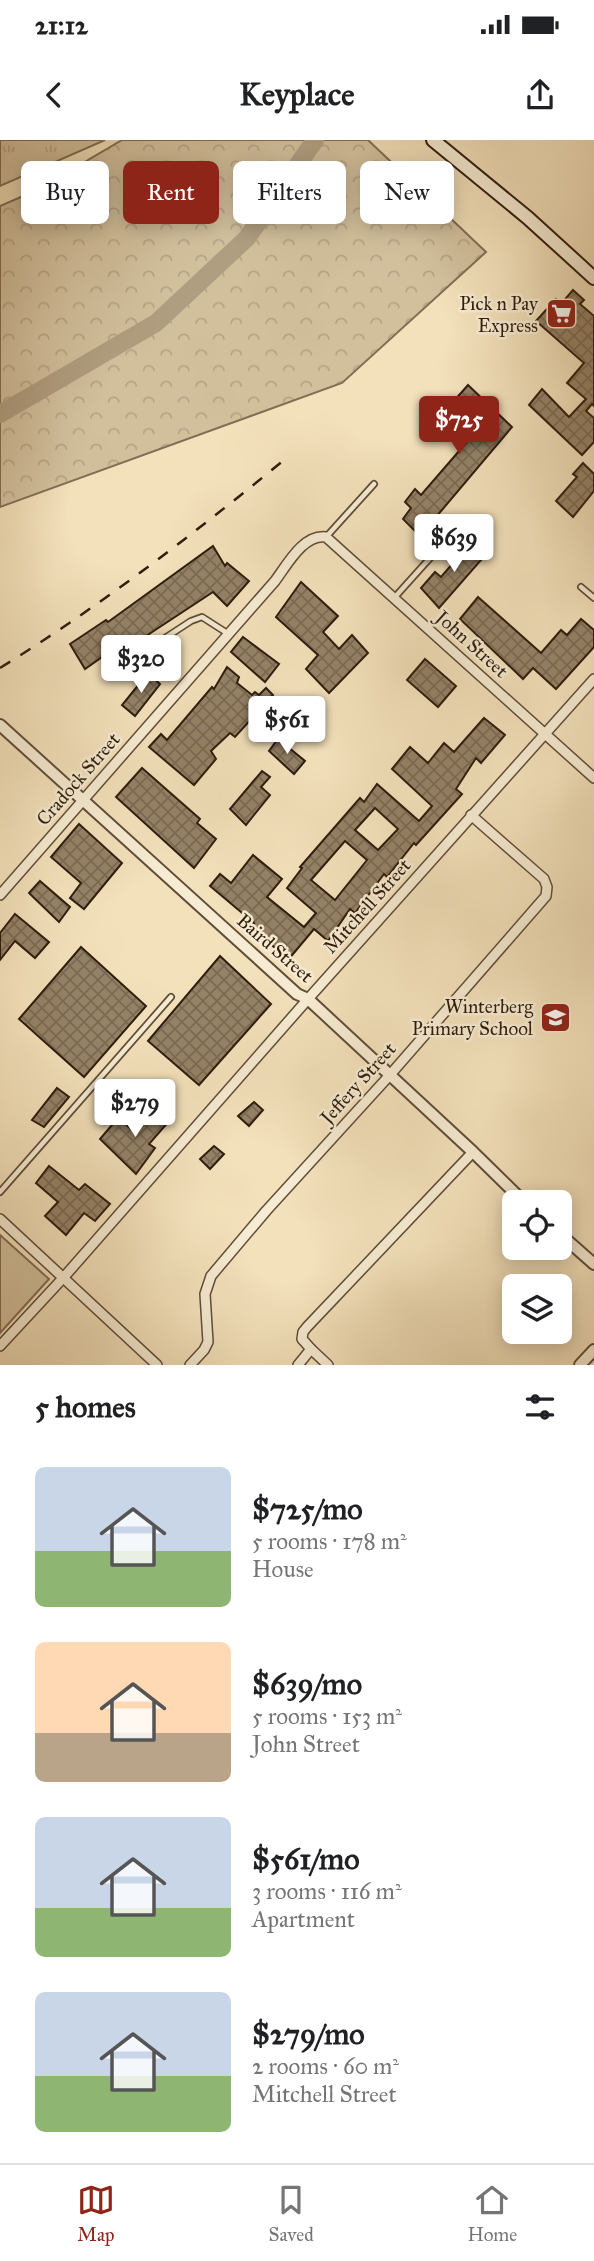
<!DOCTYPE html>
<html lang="en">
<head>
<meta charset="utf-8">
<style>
	body { margin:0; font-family:"IM FELL Great Primer",serif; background:#f2f2f2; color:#202124; height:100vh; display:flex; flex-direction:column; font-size:26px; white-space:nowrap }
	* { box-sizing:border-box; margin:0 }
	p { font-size:23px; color:#757577 }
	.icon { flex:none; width:38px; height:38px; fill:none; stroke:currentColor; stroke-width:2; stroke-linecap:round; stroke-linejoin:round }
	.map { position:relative; height:1225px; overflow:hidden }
	.sheet { display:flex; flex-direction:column; background:#fff; flex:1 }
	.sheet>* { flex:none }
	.guide { position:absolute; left:21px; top:21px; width:553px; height:63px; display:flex; gap:14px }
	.controls { position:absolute; left:502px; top:1050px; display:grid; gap:14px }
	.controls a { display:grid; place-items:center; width:70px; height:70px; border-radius:10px; background:#fff; box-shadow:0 4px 18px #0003; font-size:35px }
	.price { position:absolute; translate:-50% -60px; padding:0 16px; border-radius:7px; background:#fff; color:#222; font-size:23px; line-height:46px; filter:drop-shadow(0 2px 4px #0008) }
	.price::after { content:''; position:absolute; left:50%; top:42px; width:21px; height:16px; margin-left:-10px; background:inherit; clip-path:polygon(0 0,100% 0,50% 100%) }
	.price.on { background:#8f2418; color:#fff }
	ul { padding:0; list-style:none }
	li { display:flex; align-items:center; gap:21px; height:175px; padding:0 35px }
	li span { display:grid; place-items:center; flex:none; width:196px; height:140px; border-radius:10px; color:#555 }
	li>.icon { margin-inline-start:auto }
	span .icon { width:84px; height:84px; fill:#fffc; stroke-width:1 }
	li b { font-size:30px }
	h2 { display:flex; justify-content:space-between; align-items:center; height:84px; padding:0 35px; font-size:30px }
	.tag { padding:0 24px; border-radius:10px; background:#fff; box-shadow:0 4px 18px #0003; font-size:24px; line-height:63px }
	.tag.on { background:#8f2418; color:#fff }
	.status { display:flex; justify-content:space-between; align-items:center; height:49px; padding:0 35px; background:#fff; direction:ltr }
	.status svg { height:19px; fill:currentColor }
	header { display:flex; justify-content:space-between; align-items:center; height:91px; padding:0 35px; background:#fff; font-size:32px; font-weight:800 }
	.dock { display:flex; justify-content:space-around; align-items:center; height:98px; border-top:2px solid #e0e0e0; background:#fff; font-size:19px; color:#757577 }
	.dock a { display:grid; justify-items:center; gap:4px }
	.dock .on { color:#8f2418 }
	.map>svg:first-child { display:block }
</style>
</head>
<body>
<div class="status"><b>21:12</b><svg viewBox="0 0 49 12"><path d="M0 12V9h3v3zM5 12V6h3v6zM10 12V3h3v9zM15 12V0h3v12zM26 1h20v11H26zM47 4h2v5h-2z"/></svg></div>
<header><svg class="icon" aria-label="back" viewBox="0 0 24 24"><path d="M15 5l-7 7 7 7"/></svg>Keyplace<svg class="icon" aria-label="share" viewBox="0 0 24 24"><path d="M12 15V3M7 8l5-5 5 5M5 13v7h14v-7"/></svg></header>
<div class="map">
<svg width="594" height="1225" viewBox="0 0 594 1225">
	<defs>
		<pattern id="grass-tufts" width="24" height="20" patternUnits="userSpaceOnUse" patternTransform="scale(1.75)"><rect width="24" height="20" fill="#d2c09d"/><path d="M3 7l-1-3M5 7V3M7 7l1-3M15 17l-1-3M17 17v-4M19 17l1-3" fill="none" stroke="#b5a486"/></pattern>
		<pattern id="forest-crowns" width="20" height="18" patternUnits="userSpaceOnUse" patternTransform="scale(1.75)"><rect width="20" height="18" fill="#d2c09d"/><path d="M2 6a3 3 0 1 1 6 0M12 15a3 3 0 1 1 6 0" fill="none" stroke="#b5a486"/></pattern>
		<pattern id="building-cross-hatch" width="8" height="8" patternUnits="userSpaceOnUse" patternTransform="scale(1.75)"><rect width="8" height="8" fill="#958267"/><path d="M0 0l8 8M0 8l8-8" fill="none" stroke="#7a6a53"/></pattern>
	</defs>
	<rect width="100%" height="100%" fill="#f3e1bb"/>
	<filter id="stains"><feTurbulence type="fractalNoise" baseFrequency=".00286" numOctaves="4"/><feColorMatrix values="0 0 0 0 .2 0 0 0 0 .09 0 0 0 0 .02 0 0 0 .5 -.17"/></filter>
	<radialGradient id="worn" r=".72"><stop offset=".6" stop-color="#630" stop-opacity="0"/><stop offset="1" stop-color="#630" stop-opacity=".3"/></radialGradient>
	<path fill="url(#grass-tufts)" stroke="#806e55" stroke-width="2" d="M0 0H105L0 46Z"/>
	<path fill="url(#forest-crowns)" stroke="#806e55" stroke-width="2" d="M122 0H368L486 112 342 243 0 367V66L37 50Z"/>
	<path fill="#d2c09d" stroke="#806e55" stroke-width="2" d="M0 1095 49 1139 0 1193Z"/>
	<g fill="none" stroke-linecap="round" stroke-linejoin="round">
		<path stroke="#b09e80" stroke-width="18" d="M0 274 156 183 247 98 315 0"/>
	</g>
	<g fill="url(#building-cross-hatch)" stroke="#2f1c0d" stroke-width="2" fill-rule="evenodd">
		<path d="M573 150 584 160 580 164 594 176V266L592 264 586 271 594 278V302L582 315 529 265 542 249 569 277 586 259 567 243 584 223 536 181 556 159 561 164Z"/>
		<path d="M468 245 512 287 420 396 403 379 411 368 405 362 415 349 421 355 466 303 439 278Z"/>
		<path d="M583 323 594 334V351L573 377 556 361 577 337 573 334Z"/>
		<path d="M474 399 489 411 439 468 421 448 435 432 441 437Z"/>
		<path d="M213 406 225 426 227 423 249 441 227 466 213 452 137 502 132 496 85 529 70 504 106 480 108 482Z"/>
		<path d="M301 442 338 476 323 492 339 509 352 495 368 513 329 553 306 529 318 515 276 477Z"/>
		<path d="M478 457 541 513 561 490 567 495 581 479 594 490V507L556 549 533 528 523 539 460 479Z"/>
		<path d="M243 497 279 524 265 542 231 512Z"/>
		<path d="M425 519 456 546 438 567 407 540Z"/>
		<path d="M227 527 239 537 237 543 252 555 255 552 259 555 266 548 273 555 235 597 230 593 211 611 216 619 194 645 149 607 161 594 167 600 212 547 214 549Z"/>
		<path d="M148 533 160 544 135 576 122 565Z"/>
		<path d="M484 578 505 595 481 623 476 618 456 649 462 654 416 705 414 703 387 737 384 734 355 773 350 769 328 801 314 789 288 820 251 786 254 783 210 746 220 734 231 743 253 715 282 739 267 757 304 787 316 773 287 748 302 728 300 727 360 658 364 662 377 644 419 681 432 666 392 629 410 607 428 623 444 603 454 612ZM375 668 398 689 378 710 355 690ZM345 701 367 720 335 760 311 740Z"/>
		<path d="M278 599 305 621 294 634 269 611Z"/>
		<path d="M142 628 200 679 197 683 216 699 194 728 116 657Z"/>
		<path d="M262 631 270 637 261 647 270 655 246 685 230 669Z"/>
		<path d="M79 684 122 723 84 769 70 758 81 743 51 717Z"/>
		<path d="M40 741 70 767 59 782 29 753Z"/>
		<path d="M15 774 49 802 35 818 15 801 0 820V793Z"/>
		<path d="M81 807 146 866 84 937 19 879Z"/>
		<path d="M220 816 271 864 199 945 148 901Z"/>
		<path d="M57 948 69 957 44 987 32 980Z"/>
		<path d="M254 962 263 970 249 986 238 976Z"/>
		<path d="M156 966 170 980 149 1004 155 1008 136 1034 100 999 118 978 135 992Z"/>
		<path d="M214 1006 224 1014 210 1029 200 1019Z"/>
		<path d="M49 1026 79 1050 85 1044 110 1064 95 1081 84 1073 66 1095 45 1076 58 1062 36 1043Z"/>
	</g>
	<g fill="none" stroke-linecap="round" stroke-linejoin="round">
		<defs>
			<g id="service">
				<path d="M327 396 374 344"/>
				<path d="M581 447 594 458"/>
				<path d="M395 457 440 407"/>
				<path d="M116 530 191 481 202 477 227 493"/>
				<path d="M0 1052 171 857"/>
			</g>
			<g id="minor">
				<path d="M0 755 275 441C287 425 303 394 326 397L594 638"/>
				<path d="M0 1079 157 1225"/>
				<path d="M0 1206 64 1137 308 859 594 539"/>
				<path d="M311 1209 328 1225"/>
				<path d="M190 1225 204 1210 208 1202 205 1154 211 1136 266 1071 389 936 546 756 547 747 544 739 471 675"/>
				<path d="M298 1225 311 1209 302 1199 303 1192 307 1187 473 1012"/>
			</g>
			<g id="tertiary">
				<path d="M0 585 297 854 308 859 473 1012 524 1062"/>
				<path d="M560 1094 594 1124"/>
				<path d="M580 1225 594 1210"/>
			</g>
			<path id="secondary" d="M433 0 528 78 594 138"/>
		</defs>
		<use href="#service" stroke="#604d38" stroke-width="8"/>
		<use href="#minor" stroke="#604d38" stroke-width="12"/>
		<use href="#tertiary" stroke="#604d38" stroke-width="14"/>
		<use href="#secondary" stroke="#2f1c0d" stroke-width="16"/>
		<use href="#service" stroke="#f7ecd3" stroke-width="4.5"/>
		<use href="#minor" stroke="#f7ecd3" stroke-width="9"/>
		<use href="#tertiary" stroke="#f7ecd3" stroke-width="10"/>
		<use href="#secondary" stroke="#f7ecd3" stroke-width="12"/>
		<path stroke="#2f1c0d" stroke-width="2.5" stroke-dasharray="12 12" stroke-linecap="butt" d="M0 528C102 465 196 392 289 316"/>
	</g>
	<defs>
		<symbol id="supermarket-square" viewBox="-11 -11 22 22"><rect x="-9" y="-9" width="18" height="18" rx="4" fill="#8f2418" stroke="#f7ecd3"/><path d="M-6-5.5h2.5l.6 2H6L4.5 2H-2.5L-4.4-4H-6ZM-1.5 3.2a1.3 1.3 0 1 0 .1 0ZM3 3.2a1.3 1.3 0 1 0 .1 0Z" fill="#fff"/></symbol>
		<symbol id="school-square" viewBox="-11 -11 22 22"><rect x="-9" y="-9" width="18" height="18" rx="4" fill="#8f2418" stroke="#f7ecd3"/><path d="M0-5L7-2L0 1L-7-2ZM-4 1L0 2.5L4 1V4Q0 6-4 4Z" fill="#fff"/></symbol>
	</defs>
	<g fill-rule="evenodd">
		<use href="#supermarket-square" x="544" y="156" width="35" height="35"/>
		<use href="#school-square" x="538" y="860" width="35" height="35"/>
	</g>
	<g text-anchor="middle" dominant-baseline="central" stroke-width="5" stroke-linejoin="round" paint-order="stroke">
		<g font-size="19" fill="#2f1c0d" stroke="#f7ecd3" text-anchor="end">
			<text x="538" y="163">Pick n Pay<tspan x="538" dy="22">Express</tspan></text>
			<text x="533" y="866">Winterberg<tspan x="533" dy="22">Primary School</tspan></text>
		</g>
		<g font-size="19" fill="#2f1c0d" stroke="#f7ecd3">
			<text transform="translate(472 504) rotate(42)">John Street</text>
			<text transform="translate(78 639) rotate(-49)">Cradock Street</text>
			<text transform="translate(367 766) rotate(-48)">Mitchell Street</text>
			<text transform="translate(275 808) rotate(41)">Baird Street</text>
			<text transform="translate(358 943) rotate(-48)">Jeffery Street</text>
		</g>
	</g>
	<rect width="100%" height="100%" filter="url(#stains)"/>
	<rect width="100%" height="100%" fill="url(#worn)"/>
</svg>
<div class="controls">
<a><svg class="icon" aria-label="locate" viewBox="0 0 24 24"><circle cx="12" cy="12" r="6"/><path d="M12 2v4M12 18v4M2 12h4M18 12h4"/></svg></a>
<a><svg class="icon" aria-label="layers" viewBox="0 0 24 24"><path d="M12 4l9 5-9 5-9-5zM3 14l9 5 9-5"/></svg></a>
</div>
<b class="price on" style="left:459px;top:316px">$725</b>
<b class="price" style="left:454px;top:434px">$639</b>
<b class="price" style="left:141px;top:555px">$320</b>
<b class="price" style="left:287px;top:616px">$561</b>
<b class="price" style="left:135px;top:999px">$279</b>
<div class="guide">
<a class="tag">Buy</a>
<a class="tag on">Rent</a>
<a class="tag">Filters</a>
<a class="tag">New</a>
</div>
</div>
<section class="sheet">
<h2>5 homes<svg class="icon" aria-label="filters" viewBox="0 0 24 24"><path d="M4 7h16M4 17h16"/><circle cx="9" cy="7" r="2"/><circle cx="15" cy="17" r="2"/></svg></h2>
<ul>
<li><span style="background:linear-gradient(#c9d6e8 60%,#8fb573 0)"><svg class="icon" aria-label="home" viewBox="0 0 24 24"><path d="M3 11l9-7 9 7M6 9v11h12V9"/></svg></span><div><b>$725/mo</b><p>5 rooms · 178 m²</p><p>House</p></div></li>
<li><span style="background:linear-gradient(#ffd9b3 65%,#b9a48a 0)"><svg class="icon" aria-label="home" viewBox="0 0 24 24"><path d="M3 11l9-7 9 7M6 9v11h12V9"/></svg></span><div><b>$639/mo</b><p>5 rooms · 153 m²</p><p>John Street</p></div></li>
<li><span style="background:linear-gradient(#c9d6e8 65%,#8fb573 0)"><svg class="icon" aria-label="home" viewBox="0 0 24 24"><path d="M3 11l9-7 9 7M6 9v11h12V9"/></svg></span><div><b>$561/mo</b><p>3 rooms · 116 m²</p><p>Apartment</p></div></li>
<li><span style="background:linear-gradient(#c9d6e8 60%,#8fb573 0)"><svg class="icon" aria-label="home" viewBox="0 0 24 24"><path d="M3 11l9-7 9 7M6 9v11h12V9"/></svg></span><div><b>$279/mo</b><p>2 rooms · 60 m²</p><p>Mitchell Street</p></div></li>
</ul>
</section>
<nav class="dock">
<a class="on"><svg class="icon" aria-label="map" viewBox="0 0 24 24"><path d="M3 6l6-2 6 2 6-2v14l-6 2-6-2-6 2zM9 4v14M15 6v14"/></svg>Map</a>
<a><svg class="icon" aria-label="saved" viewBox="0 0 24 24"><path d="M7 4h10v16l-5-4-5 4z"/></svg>Saved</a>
<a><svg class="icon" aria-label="home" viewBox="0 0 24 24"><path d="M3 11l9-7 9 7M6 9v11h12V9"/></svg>Home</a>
</nav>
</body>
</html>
